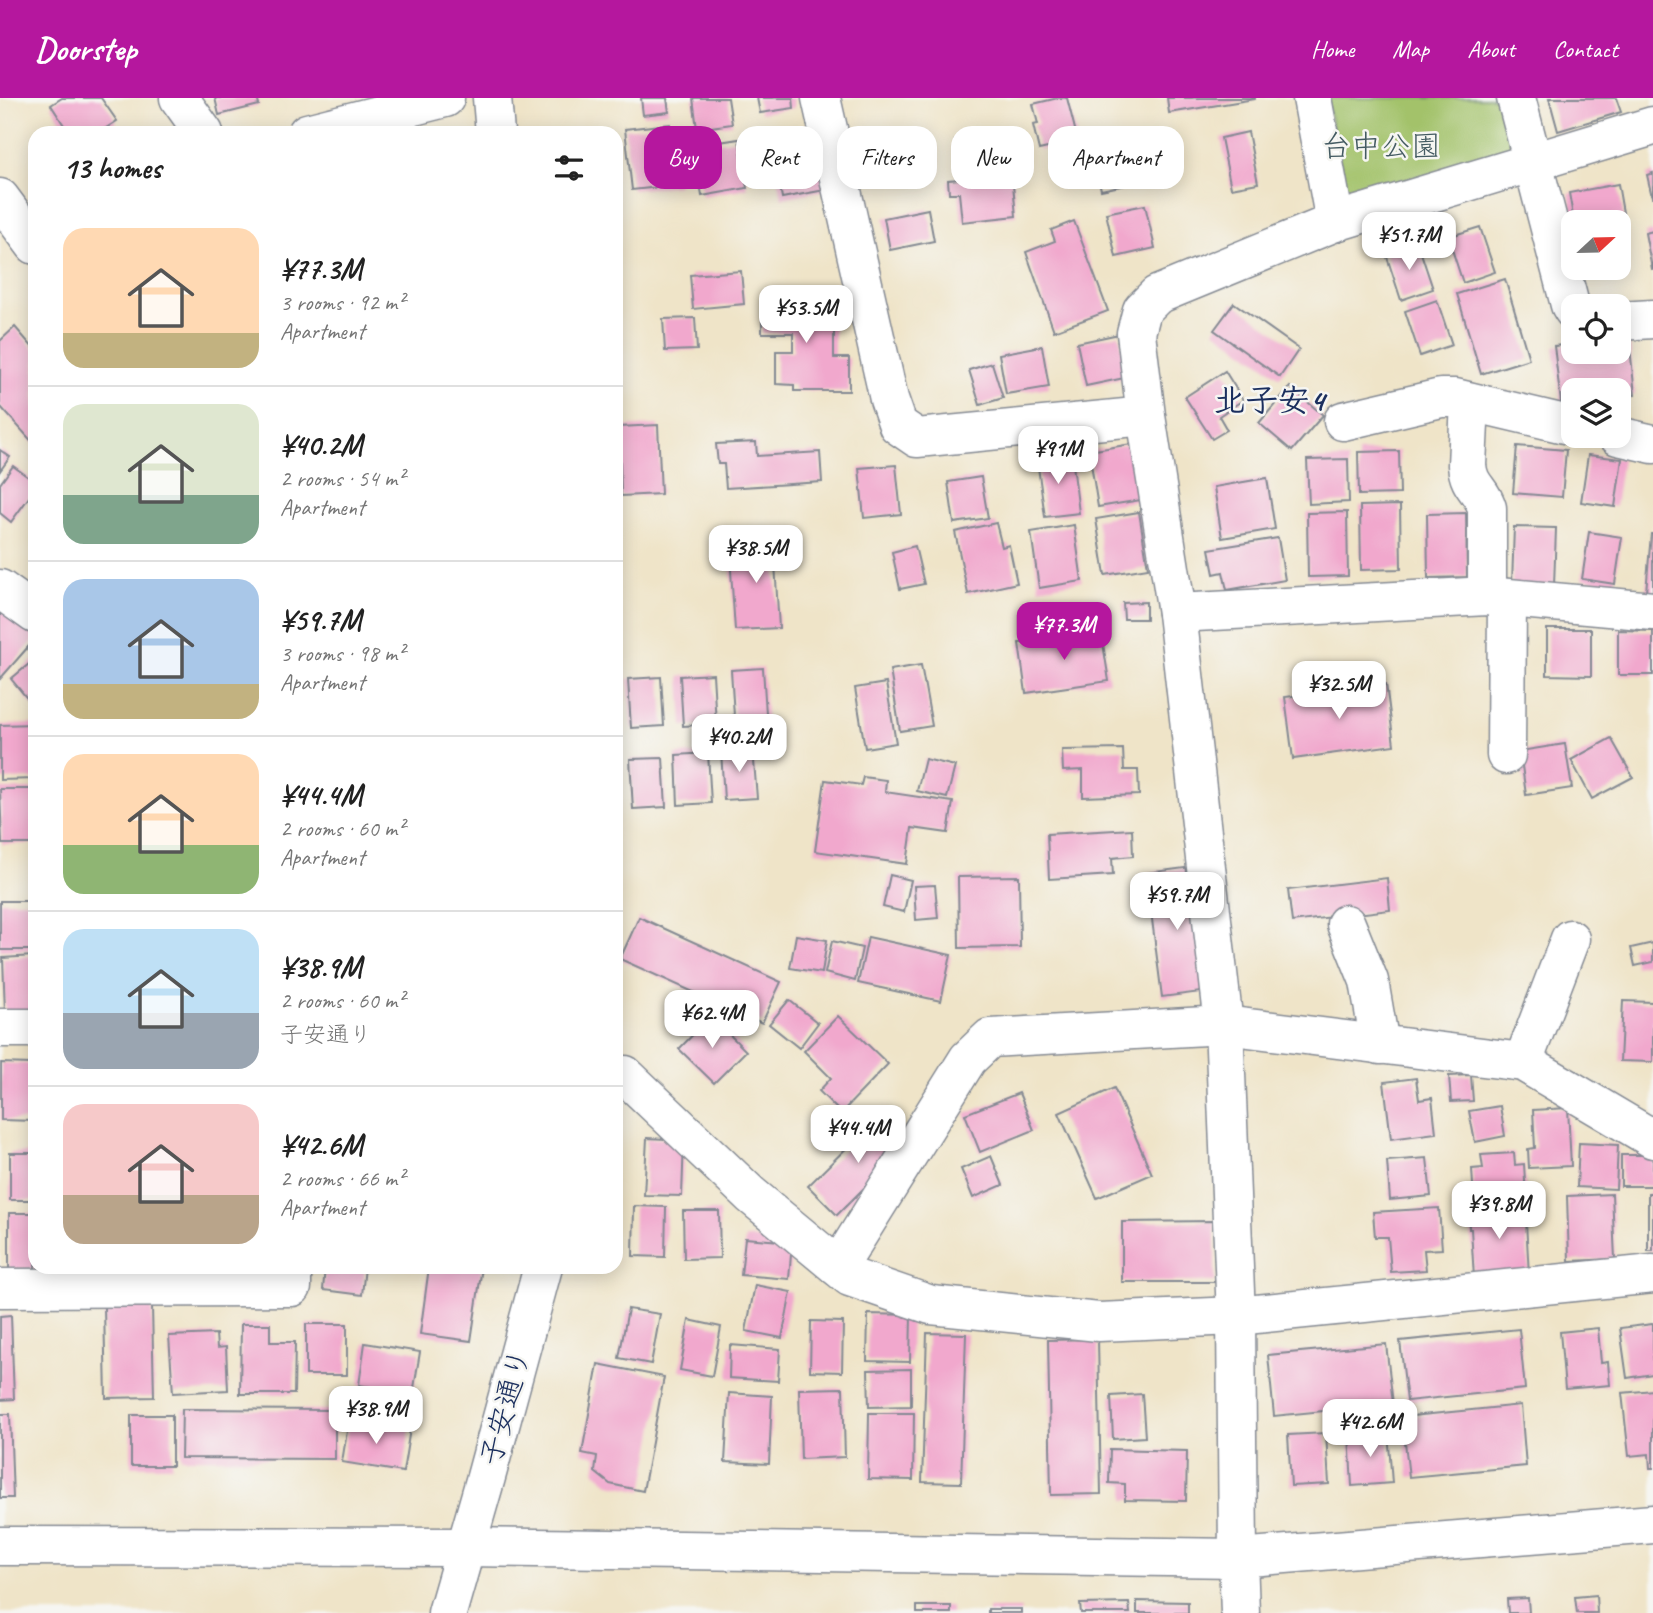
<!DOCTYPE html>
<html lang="en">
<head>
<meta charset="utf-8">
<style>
	body { margin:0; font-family:Caveat,"Klee One",sans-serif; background:#f2f2f2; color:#222; height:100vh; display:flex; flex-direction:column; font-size:26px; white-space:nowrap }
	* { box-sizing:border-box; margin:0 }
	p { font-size:23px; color:#767676 }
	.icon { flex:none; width:38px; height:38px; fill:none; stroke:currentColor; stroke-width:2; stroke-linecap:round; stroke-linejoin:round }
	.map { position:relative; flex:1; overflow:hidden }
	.sheet { position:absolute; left:28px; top:28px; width:595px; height:1148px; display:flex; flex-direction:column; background:#fff; border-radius:21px; box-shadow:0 4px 18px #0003 }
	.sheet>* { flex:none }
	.top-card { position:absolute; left:644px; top:28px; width:665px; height:63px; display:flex; gap:14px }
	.needle { width:46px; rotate:68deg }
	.tools { position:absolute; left:1561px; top:112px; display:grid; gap:14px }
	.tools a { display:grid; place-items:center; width:70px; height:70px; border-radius:14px; background:#fff; box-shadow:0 4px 18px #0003; font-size:35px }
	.price { position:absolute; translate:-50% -60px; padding:0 16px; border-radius:14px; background:#fff; color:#222; font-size:23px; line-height:46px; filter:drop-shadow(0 2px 4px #0008) }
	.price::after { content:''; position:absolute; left:50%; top:42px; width:21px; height:16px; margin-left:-10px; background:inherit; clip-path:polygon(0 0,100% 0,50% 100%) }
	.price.active { background:#b5179e; color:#fff }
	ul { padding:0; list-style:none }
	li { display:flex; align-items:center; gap:21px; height:175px; padding:0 35px }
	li+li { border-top:2px solid #e0e0e0 }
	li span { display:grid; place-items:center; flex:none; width:196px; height:140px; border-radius:21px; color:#555 }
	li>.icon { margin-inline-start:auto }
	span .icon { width:84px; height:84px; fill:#fffc; stroke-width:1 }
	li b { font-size:30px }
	h2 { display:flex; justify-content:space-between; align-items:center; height:84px; padding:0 35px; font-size:30px }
	.pill { padding:0 24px; border-radius:21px; background:#fff; box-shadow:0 4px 18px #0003; font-size:24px; line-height:63px }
	.pill.active { background:#b5179e; color:#fff }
	header { display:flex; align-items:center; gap:42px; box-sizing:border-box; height:98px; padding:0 35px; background:#b5179e; color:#fff }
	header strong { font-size:33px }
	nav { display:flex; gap:38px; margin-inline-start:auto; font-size:24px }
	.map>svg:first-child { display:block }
</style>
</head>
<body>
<header>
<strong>Doorstep</strong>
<nav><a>Home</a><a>Map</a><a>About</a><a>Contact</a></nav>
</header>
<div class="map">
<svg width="1653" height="1515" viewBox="0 0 1653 1515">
	<rect width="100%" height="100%" fill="#f6f6f2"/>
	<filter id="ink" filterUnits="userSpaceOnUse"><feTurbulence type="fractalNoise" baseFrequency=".0143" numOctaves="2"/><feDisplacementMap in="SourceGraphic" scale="14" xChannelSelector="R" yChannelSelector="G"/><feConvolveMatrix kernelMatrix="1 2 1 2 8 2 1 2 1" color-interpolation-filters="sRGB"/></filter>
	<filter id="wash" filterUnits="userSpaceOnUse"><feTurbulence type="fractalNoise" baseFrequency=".00686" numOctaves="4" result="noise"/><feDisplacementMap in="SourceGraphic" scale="28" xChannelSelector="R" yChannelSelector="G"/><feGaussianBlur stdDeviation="1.57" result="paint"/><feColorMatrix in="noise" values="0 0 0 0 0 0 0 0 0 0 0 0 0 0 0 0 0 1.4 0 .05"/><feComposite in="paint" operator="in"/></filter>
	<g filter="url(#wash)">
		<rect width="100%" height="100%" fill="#efe4c8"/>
		<path fill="#a3c26a" stroke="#5f7864" stroke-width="2" d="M1326 0H1505L1515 41 1508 59 1347 103Z"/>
		<g id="blocks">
			<g fill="#f1a8cd">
				<path d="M62 0H101L117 23 98 35H69L51 7Z"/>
				<path d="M215 0H257L259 7 219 17Z"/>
				<path d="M641 0H667L669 14 643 17Z"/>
				<path d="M693 0H728L732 26 697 31Z"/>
				<path d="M757 0H793L794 10 760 15Z"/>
				<path d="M1058 0H1067L1078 43 1039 52 1033 27 1038 26 1033 6Z"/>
				<path d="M1167 0H1255V1L1169 15Z"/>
				<path d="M1549 0H1616L1621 14 1558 33Z"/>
				<path d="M670 26 678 87 632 92 625 31Z"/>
				<path d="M1248 34 1258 85 1231 90 1221 40Z"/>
				<path d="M816 37 825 92 782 100 772 45Z"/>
				<path d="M990 39 995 78 1012 76 1016 118 962 124 959 95H949L948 82 960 81 955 43Z"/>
				<path d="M1145 39 1154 81 1101 92 1092 50Z"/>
				<path d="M739 41 747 90 702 98 694 48Z"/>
				<path d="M1653 75V99H1652L1647 77Z"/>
				<path d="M1618 86 1626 132 1619 133V124H1574L1569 95Z"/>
				<path d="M1145 107 1155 150 1116 159 1106 115Z"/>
				<path d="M928 111 934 143 890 152 884 120Z"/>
				<path d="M1074 123 1108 213 1054 233 1026 154 1055 143 1051 132Z"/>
				<path d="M1480 129 1495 174 1463 185 1448 139Z"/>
				<path d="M1653 133V171H1652L1645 135Z"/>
				<path d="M1418 146 1433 191 1401 202 1386 156Z"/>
				<path d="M741 173 744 206 693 211 690 177Z"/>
				<path d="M1505 181 1529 261 1481 276 1457 196Z"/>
				<path d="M762 200H828V223H834V260H849V293H794V287L776 286V253H793V235H762Z"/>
				<path d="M1437 202 1452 247 1420 258 1405 213Z"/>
				<path d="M1234 205 1299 251 1280 279 1214 232Z"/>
				<path d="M695 220 697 252 665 253 663 221Z"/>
				<path d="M15 229 35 252V347L0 308V243Z"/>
				<path d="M1119 236 1129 279 1086 288 1077 245Z"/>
				<path d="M1629 240 1635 297 1619 298V292H1573V304L1561 305 1554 248 1573 246V254H1619V241Z"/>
				<path d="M1042 248 1049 289 1006 296 999 256Z"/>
				<path d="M992 265 1003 300 980 307 969 272Z"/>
				<path d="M1225 273 1243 302 1219 318 1227 332 1212 341 1185 299Z"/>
				<path d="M1290 289 1323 317 1292 353 1259 325Z"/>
				<path d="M658 327 661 396 621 398 619 329Z"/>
				<path d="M756 344 757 358 820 354 822 384 726 390 724 366H718L716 346Z"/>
				<path d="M1132 346 1141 402 1098 409 1089 353Z"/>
				<path d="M1517 348 1566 352 1562 399 1513 395Z"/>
				<path d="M0 352 10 359 0 373Z"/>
				<path d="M1399 353 1400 396 1359 397 1358 354Z"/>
				<path d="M1588 357 1622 361 1615 409 1581 404Z"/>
				<path d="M1072 358 1079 415 1045 419 1037 362Z"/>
				<path d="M1348 361 1349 404 1309 406 1307 362Z"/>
				<path d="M896 367 901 416 864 420 859 370Z"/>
				<path d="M13 368 35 384V391L11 424 0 415V386Z"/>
				<path d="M981 379 988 420 954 425 948 384Z"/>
				<path d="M1267 380 1275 431 1222 440 1214 389Z"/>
				<path d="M1400 407 1401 471 1361 472 1360 408Z"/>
				<path d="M1139 414 1148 470 1105 477 1096 421Z"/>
				<path d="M1347 414 1348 478 1308 479 1307 415Z"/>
				<path d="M1466 415 1467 479 1428 480 1427 416Z"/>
				<path d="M996 425 1002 449 1009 447 1017 485 968 496 955 434Z"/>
				<path d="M1074 427 1082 483 1039 490 1031 434Z"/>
				<path d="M1514 429 1556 430 1554 488 1512 486Z"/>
				<path d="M773 433 779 530 735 532 730 458 751 457 749 434Z"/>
				<path d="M1589 434 1622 439 1615 486 1582 481Z"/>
				<path d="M1651 436H1653V495L1646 494Z"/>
				<path d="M1278 440 1285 482 1227 492 1223 474 1214 476 1209 451Z"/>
				<path d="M915 448 924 486 900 491 892 454Z"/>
				<path d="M1146 504V521H1124L1123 505Z"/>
				<path d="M3 511 35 538V541L0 581V514Z"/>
				<path d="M1547 531H1591V578L1547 577Z"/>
				<path d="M1618 532 1653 533V577H1618Z"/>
				<path d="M1101 533 1109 583 1026 595 1019 545Z"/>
				<path d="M35 561V610L11 581Z"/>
				<path d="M921 567 932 628 900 633 890 572Z"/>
				<path d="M763 570 767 631 735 633 731 572Z"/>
				<path d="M713 576 716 626 683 628 680 578Z"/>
				<path d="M661 579 664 628 631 630 628 581Z"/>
				<path d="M886 585 896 645 865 650 855 590Z"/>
				<path d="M1386 586 1394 647 1293 661 1285 599Z"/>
				<path d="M35 626V681L0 682V627Z"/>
				<path d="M1611 640 1633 679 1592 701 1571 662Z"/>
				<path d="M1565 646 1572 690 1526 697 1520 653Z"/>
				<path d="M753 651 757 700 724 702 721 652Z"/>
				<path d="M1123 651 1124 672H1138L1139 697 1083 699V672L1063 673 1062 652Z"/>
				<path d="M708 655 711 705 678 707 676 657Z"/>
				<path d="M663 660 666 709 633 711 630 661Z"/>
				<path d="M925 661 955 668 947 700 917 693Z"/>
				<path d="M863 679 886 682 885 694 953 704 948 735 912 730 907 766 815 753 825 682 861 687Z"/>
				<path d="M0 691H35V746H2Z"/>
				<path d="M1132 731 1133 758 1112 760 1113 777 1049 781 1047 736Z"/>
				<path d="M1192 769 1209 893 1162 899 1146 775Z"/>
				<path d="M890 777 911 782 904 814 883 809Z"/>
				<path d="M1019 778 1020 849 959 850 958 779Z"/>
				<path d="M1387 780 1390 812 1292 824 1288 792Z"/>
				<path d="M935 787 938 820 916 822 914 788Z"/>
				<rect x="0" y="803" width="35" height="49"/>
				<path d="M639 819 781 884 762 925 620 861Z"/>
				<path d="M796 837 827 842 822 875 790 870Z"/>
				<path d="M868 839 951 857 941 903 858 885Z"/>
				<path d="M832 843 862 850 855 883 825 875Z"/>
				<path d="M1653 845V864L1635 868 1631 850Z"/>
				<path d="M33 858V867H35V912L5 914 3 860Z"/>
				<path d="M789 902 818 925 799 950 769 926Z"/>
				<path d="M1623 903 1653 904V964L1620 963Z"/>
				<path d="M711 918 746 953 714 985 679 951Z"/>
				<path d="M838 918 888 966 841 1015 819 993 831 980 804 953Z"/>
				<path d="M1 965 31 966V983H35V1023L1 1022Z"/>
				<path d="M1471 977 1473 1003 1451 1004 1449 978Z"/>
				<path d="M1416 980 1419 1002 1432 1000 1436 1035 1391 1041 1384 984Z"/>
				<path d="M1114 990 1152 1076 1097 1100 1059 1015Z"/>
				<path d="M1019 995 1034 1032 980 1054 965 1016Z"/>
				<path d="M1500 1008 1505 1038 1475 1044 1469 1013Z"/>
				<path d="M1568 1010 1571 1068 1529 1070 1528 1051 1535 1050 1533 1012Z"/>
				<path d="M879 1018 908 1046 837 1117 808 1088Z"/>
				<path d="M647 1040 684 1042 682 1098 644 1097Z"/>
				<path d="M1579 1045 1618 1047 1616 1091 1577 1089Z"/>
				<rect x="10" y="1055" width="25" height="47"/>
				<path d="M1514 1055 1515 1067 1524 1066 1526 1100 1474 1103 1472 1071 1483 1070 1481 1057Z"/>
				<rect x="1621" y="1057" width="32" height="31"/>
				<path d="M991 1058 1003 1087 973 1100 961 1071Z"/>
				<path d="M1427 1060 1431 1098 1390 1102 1387 1063Z"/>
				<rect x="1648" y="1095" width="5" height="58"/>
				<path d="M1612 1096 1615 1161 1569 1163 1567 1098Z"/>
				<path d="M1525 1106 1529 1177 1474 1180 1471 1131H1469L1468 1109Z"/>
				<path d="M634 1108 666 1109 665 1159 633 1158Z"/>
				<path d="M1439 1110 1442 1151 1424 1152 1426 1172 1391 1174 1388 1139H1375L1373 1114Z"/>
				<path d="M683 1113H719L720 1160 684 1161Z"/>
				<rect x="9" y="1115" width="26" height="56"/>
				<path d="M1215 1123V1184H1122V1124Z"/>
				<path d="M745 1140 792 1144 789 1181 741 1177Z"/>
				<path d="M325 1169H365L362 1197 323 1192Z"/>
				<path d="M429 1169H482L471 1243 420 1236Z"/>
				<path d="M755 1187 791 1194 782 1240 746 1233Z"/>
				<path d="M152 1208 154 1299 106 1300 104 1209Z"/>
				<path d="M628 1211 660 1216 651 1266 619 1260Z"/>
				<path d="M868 1216 911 1217 910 1264 867 1263Z"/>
				<path d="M11 1217 14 1301 0 1302V1218Z"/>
				<path d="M689 1222 721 1229 712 1278 680 1272Z"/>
				<path d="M811 1223 843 1224 842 1274 810 1273Z"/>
				<path d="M241 1226H270V1244H295L294 1296H240Z"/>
				<rect x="306" y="1226" width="41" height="51"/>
				<path d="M1653 1226V1276L1627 1280 1620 1230Z"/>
				<path d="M1598 1230 1601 1265 1608 1264 1610 1287 1565 1291 1560 1234Z"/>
				<path d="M1519 1231 1525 1291 1407 1303 1400 1243Z"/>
				<path d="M927 1235 966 1236 961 1385 922 1384Z"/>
				<path d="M216 1236 217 1250 226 1249 228 1292 173 1295 169 1238Z"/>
				<path d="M1098 1241 1101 1396 1051 1397 1048 1242Z"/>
				<path d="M365 1245 420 1254 413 1296 359 1287Z"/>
				<path d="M1386 1246 1393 1306 1274 1318 1268 1257Z"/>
				<path d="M730 1247 780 1251 778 1283 729 1280Z"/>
				<path d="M598 1266 664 1279 643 1393 610 1386 595 1374 597 1358 582 1355Z"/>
				<path d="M911 1271V1308L869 1309 868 1272Z"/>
				<path d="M843 1290 845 1359 801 1361 799 1291Z"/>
				<path d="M1653 1292V1370H1650L1649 1356 1629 1358 1622 1295Z"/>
				<path d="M729 1295 772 1298 769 1366 725 1364Z"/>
				<path d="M1142 1296 1145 1339 1113 1341 1111 1298Z"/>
				<path d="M1521 1307 1526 1368 1409 1379 1402 1319Z"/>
				<path d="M182 1311 335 1312V1361L181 1360Z"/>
				<path d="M869 1315H914L913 1382 868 1381Z"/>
				<path d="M0 1316H10L13 1400H0Z"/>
				<rect x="131" y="1317" width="41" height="51"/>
				<path d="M349 1321 410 1331 403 1374 342 1364Z"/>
				<path d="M1388 1334 1392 1385 1352 1388 1349 1336Z"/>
				<path d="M1326 1335 1329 1386 1291 1388 1288 1337Z"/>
				<path d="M1110 1351 1187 1353 1186 1403 1125 1402V1386L1109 1385Z"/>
				<path d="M1596 1497 1597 1515H1577L1575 1499Z"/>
				<path d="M1528 1500 1529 1515H1508L1507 1501Z"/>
				<path d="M1137 1503 1188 1504V1515H1137Z"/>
				<path d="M1129 1505 1130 1515H1081L1080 1506Z"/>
				<rect x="917" y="1508" width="34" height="7"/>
				<rect x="988" y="1511" width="33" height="4"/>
			</g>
		</g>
	</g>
	<g filter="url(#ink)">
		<use href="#blocks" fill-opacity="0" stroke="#858a93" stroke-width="2"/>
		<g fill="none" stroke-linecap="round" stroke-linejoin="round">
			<defs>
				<g id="minor">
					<path d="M179 0 204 35"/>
					<path d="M492 0 495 35"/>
					<path d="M821 0 889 301 898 327 917 340 1146 318"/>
					<path d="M1312 0 1335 124"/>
					<path d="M1516 0 1570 207 1573 212"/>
					<path d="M307 35 445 0"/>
					<path d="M0 100 35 147"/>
					<path d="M1619 223 1653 221"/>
					<path d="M1470 304 1467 367C1469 390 1481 390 1487 410V498"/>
					<path d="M1343 323 1441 300H1455L1573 328"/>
					<path d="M1618 338 1653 346"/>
					<path d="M0 491 35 516"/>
					<path d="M1177 515 1487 498 1653 513"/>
					<path d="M1506 657 1507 500"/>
					<path d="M1346 826 1369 883 1380 947"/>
					<path d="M0 930H35"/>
					<path d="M1523 964 1570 841"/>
					<path d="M625 977 751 1097 850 1179 931 1207 1099 1224 1236 1218 1653 1176"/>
					<path d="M838 1169 968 961 990 940 1224 927 1523 964 1653 1041"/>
					<path d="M0 1190 292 1189V1169"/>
					<path d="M0 1448 466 1449 1238 1460 1653 1426"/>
					<path d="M447 1515 486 1379 543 1169"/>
					<path d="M1240 1515 1238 1460 1236 1218 1224 927 1177 515 1146 318 1136 235 1142 212 1157 197 1335 124 1653 28"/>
				</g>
			</defs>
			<use href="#minor" stroke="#858a93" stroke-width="41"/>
			<use href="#minor" stroke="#fff" stroke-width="38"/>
		</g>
	</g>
	<g text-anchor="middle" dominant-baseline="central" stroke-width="5" stroke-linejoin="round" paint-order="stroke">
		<g font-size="30" fill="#445b62" stroke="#f6f6f2">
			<text x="1381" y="48">台中公園</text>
		</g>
		<g font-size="30" fill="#1b2f5e" stroke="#f6f6f2">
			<text transform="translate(505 1309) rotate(-75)">子安通り</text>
		</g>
		<g font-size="32" font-weight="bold" fill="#1b2f5e" stroke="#f6f6f2">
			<text x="1269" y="302">北子安4</text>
		</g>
	</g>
</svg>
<div class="tools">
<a><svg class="needle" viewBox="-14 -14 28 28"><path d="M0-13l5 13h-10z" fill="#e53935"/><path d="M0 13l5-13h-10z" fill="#767676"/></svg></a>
<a><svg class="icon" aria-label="locate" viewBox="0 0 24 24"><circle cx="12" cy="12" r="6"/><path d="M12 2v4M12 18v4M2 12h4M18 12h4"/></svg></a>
<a><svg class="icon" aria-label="layers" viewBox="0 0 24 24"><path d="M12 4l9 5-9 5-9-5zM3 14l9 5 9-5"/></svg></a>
</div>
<b class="price" style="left:1409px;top:174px">¥51.7M</b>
<b class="price" style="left:806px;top:247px">¥53.5M</b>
<b class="price" style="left:1058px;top:388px">¥91M</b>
<b class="price" style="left:756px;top:487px">¥38.5M</b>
<b class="price active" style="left:1064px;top:564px">¥77.3M</b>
<b class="price" style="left:1339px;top:623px">¥32.5M</b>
<b class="price" style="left:739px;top:676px">¥40.2M</b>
<b class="price" style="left:1177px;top:834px">¥59.7M</b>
<b class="price" style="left:712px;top:952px">¥62.4M</b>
<b class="price" style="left:858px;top:1067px">¥44.4M</b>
<b class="price" style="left:1499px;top:1143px">¥39.8M</b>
<b class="price" style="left:376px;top:1348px">¥38.9M</b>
<b class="price" style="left:1370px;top:1361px">¥42.6M</b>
<div class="top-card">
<a class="pill active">Buy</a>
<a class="pill">Rent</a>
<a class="pill">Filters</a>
<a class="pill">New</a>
<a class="pill">Apartment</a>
</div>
<section class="sheet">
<h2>13 homes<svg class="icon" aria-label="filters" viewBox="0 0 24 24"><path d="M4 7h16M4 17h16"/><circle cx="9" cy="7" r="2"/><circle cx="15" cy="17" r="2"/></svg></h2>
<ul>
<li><span style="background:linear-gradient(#ffd9b3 75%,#c2b280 0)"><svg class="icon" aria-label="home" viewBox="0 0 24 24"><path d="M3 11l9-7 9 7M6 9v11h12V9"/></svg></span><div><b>¥77.3M</b><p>3 rooms · 92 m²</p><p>Apartment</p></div></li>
<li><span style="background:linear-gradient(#dfe7d0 65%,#7fa58c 0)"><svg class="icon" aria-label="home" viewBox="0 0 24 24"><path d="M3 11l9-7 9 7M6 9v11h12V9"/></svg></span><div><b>¥40.2M</b><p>2 rooms · 54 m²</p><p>Apartment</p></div></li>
<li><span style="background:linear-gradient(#a9c7e8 75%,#c2b280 0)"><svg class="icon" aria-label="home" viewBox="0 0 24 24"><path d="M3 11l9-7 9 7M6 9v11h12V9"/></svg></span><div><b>¥59.7M</b><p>3 rooms · 98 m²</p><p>Apartment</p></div></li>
<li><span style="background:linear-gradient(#ffd9b3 65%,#8fb573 0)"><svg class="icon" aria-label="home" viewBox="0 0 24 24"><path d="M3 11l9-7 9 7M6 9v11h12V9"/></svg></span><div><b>¥44.4M</b><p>2 rooms · 60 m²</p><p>Apartment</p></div></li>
<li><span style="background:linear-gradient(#bfe0f5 60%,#9aa5b1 0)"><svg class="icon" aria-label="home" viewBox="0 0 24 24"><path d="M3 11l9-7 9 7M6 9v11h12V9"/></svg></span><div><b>¥38.9M</b><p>2 rooms · 60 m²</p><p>子安通り</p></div></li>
<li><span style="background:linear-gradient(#f6c9c9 65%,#b9a48a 0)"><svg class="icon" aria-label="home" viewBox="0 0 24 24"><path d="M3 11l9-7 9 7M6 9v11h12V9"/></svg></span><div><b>¥42.6M</b><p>2 rooms · 66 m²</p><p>Apartment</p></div></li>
</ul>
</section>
</div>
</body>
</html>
